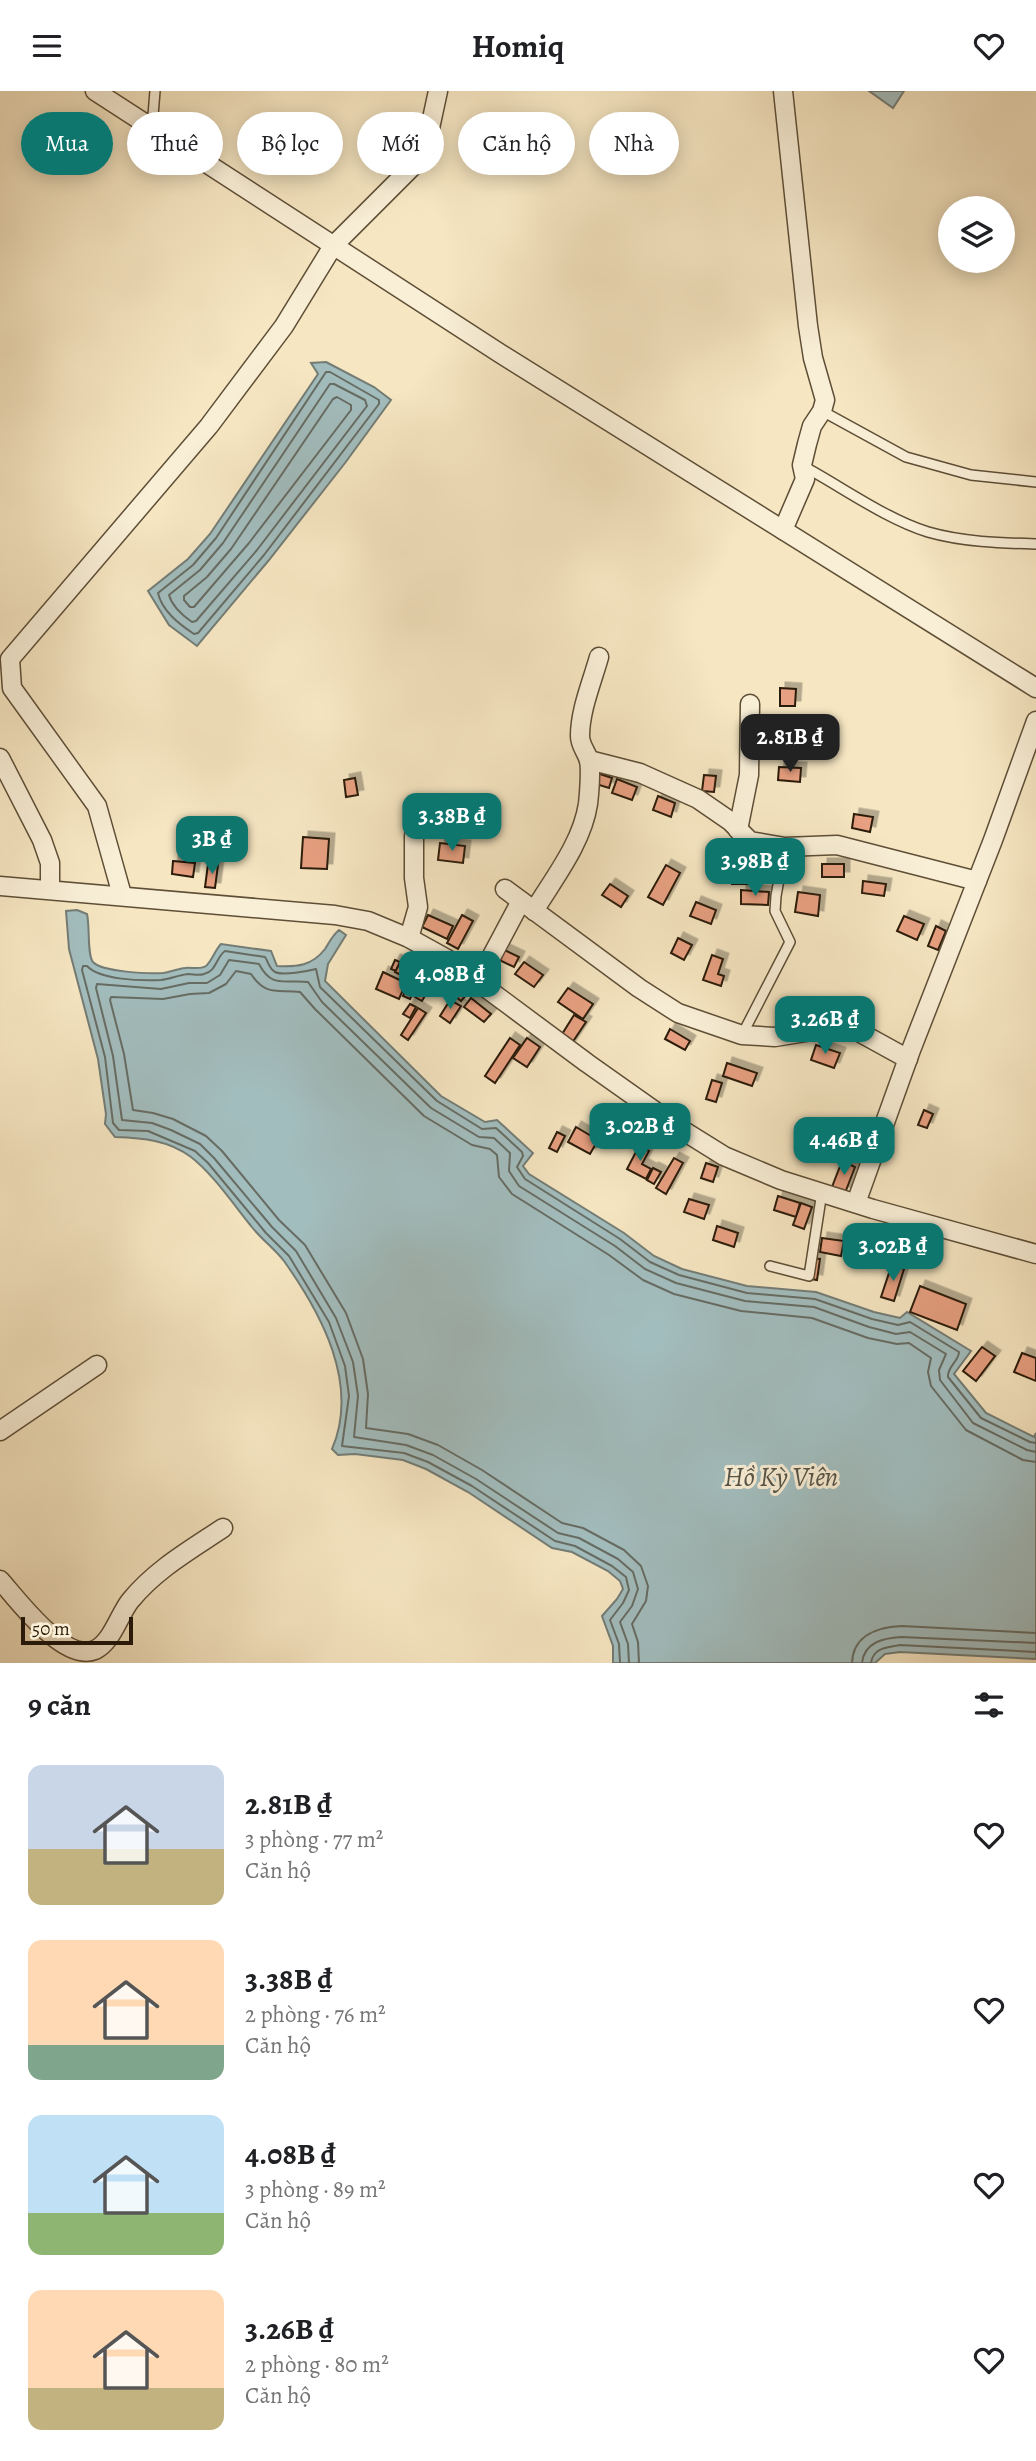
<!DOCTYPE html>
<html lang="vi">
<head>
<meta charset="utf-8">
<style>
	body { margin:0; font-family:Alegreya,serif; background:#f2f2f2; color:#202124; height:100vh; display:flex; flex-direction:column; font-size:26px; white-space:nowrap }
	* { box-sizing:border-box; margin:0 }
	p { font-size:23px; color:#757577 }
	.icon { flex:none; width:38px; height:38px; fill:none; stroke:currentColor; stroke-width:2; stroke-linecap:round; stroke-linejoin:round }
	.map { position:relative; height:1572px; overflow:hidden }
	.side { display:flex; flex-direction:column; background:#fff; flex:1 }
	.side>* { flex:none }
	.hud { position:absolute; left:21px; top:21px; width:994px; height:63px; display:flex; gap:14px }
	.buttons { position:absolute; left:938px; top:105px; display:grid; gap:14px }
	.buttons a { display:grid; place-items:center; width:77px; height:77px; border-radius:50%; background:#fff; box-shadow:0 4px 18px #0003; font-size:35px }
	.scale { position:absolute; left:21px; bottom:18px; width:112px; box-sizing:border-box; padding-left:7px; border:4px solid #2c1b08; border-top:0; font-size:19px; line-height:24px; white-space:nowrap; color:#2c1b08; -webkit-text-stroke:5px #f9efd7; paint-order:stroke }
	.price { position:absolute; translate:-50% -60px; padding:0 16px; border-radius:14px; background:#0f766e; color:#fff; font-size:23px; line-height:46px; filter:drop-shadow(0 2px 4px #0008) }
	.price::after { content:''; position:absolute; left:50%; top:42px; width:21px; height:16px; margin-left:-10px; background:inherit; clip-path:polygon(0 0,100% 0,50% 100%) }
	.price.on { background:#222; color:#fff }
	ul { padding:0; list-style:none }
	li { display:flex; align-items:center; gap:21px; height:175px; padding:0 28px }
	li span { display:grid; place-items:center; flex:none; width:196px; height:140px; border-radius:14px; color:#555 }
	li>.icon { margin-inline-start:auto }
	span .icon { width:84px; height:84px; fill:#fffc; stroke-width:1 }
	li b { font-size:30px }
	h2 { display:flex; justify-content:space-between; align-items:center; height:84px; padding:0 28px; font-size:30px }
	.chip { padding:0 24px; border-radius:32px; background:#fff; box-shadow:0 4px 18px #0003; font-size:24px; line-height:63px }
	.chip.on { background:#0f766e; color:#fff }
	header { display:flex; justify-content:space-between; align-items:center; height:91px; padding:0 28px; background:#fff; font-size:32px; font-weight:700 }
	.map>svg:first-child { display:block }
</style>
</head>
<body>
<header><svg class="icon" aria-label="menu" viewBox="0 0 24 24"><path d="M4 6h16M4 12h16M4 18h16"/></svg>Homiq<svg class="icon" aria-label="heart" viewBox="0 0 24 24"><path d="M12 20l-8-8c-3-5 5-10 8-4 3-6 11-1 8 4z"/></svg></header>
<div class="map">
<svg width="1036" height="1572" viewBox="0 0 1036 1572">
	<defs>
		<filter id="shadow"><feDropShadow dx="5.5" dy="-5.5" stdDeviation="0" flood-color="#0004"/></filter>
	</defs>
	<rect width="100%" height="100%" fill="#f6e6c2"/>
	<filter id="stains"><feTurbulence type="fractalNoise" baseFrequency=".00286" numOctaves="4"/><feColorMatrix values="0 0 0 0 .2 0 0 0 0 .09 0 0 0 0 .02 0 0 0 .5 -.17"/></filter>
	<radialGradient id="worn" r=".72"><stop offset=".6" stop-color="#630" stop-opacity="0"/><stop offset="1" stop-color="#630" stop-opacity=".3"/></radialGradient>
	<g fill="#a2bdbe" stroke="#737c75" stroke-width="2">
		<path d="M869 0H904L893 17Z"/>
		<path d="M326 271 374 296 391 309 345 372 269 469 197 555 169 534 148 500 188 468 210 443 318 283 311 272Z"/>
		<path d="M77 819 87 823C90 835 87 864 93 871 102 881 149 883 163 882 170 881 177 878 185 877 191 876 200 879 206 875 212 870 215 859 221 853L271 860 277 875C297 876 312 875 325 858 330 850 332 845 339 839L346 844 328 873 325 890 441 1005 485 1031 497 1029 533 1062 523 1075 529 1083 624 1142 654 1165 682 1178 747 1195 816 1201 874 1221 900 1227 907 1221 971 1260 954 1283 986 1322 1034 1346 1036 1342V1568L900 1561 885 1563 875 1572H613V1555L602 1525 617 1508 623 1498 620 1490 608 1480 572 1461 552 1457 468 1401 426 1378 403 1369 355 1363 338 1364 332 1358C360 1293 321 1222 284 1170 274 1157 261 1148 251 1135 234 1114 213 1083 191 1066 168 1049 143 1047 115 1046L105 1033 106 1023 98 968 69 858 66 820Z"/>
	</g>
	<g fill="none" stroke-linecap="round" stroke-linejoin="round">
		<g stroke="#676c63" stroke-width="2">
			<path d="M326 281H330L379 309V313L264 464 198 542 194 543C179 533 162 520 158 502L193 474 216 447Z"/>
			<path d="M330 293H334L365 309 367 315 257 459 196 530 192 531C182 524 172 515 169 504L200 479 223 452Z"/>
			<path d="M337 306 351 314V319L249 452 194 516H190L184 509V505L207 486 231 458 333 308Z"/>
			<path d="M620 1572 619 1553 610 1529 623 1512 629 1499 626 1486 612 1475 575 1455 555 1450 472 1395 428 1371 404 1362 342 1355 349 1305 345 1275 329 1231 289 1165 266 1142 208 1072 195 1060 148 1040 119 1039 113 1032 105 966 82 879 83 875H87C100 889 141 890 161 889 170 888 179 884 188 883 193 883 199 885 204 883 217 880 216 866 225 860L265 866C268 870 269 878 275 881 283 885 308 880 316 878L320 896 437 1010 482 1038 496 1037 522 1061 523 1065 517 1076 525 1088 620 1148 650 1171 679 1184 747 1202 815 1208 872 1228 898 1234 910 1231 959 1261C959 1270 947 1276 948 1286L981 1327 1030 1351 1036 1352"/>
			<path d="M629 1572 628 1553 620 1531 632 1515 638 1498 633 1481 618 1468 579 1447 558 1442 476 1388 433 1364 406 1354 354 1346 358 1305 353 1271 336 1227 296 1160 272 1136 214 1067 200 1053 171 1039 152 1032 122 1029 113 965 96 897 97 893 161 898 189 892H207L220 884 229 869 259 873C272 898 284 888 308 891L322 911 431 1017 479 1046 494 1047 510 1062 509 1080 519 1095 615 1155 645 1178 676 1192 745 1210 814 1216 869 1236 896 1243 910 1241 946 1263 939 1279 940 1289 973 1332 1027 1359 1036 1361"/>
			<path d="M639 1572 638 1551 632 1533 646 1510 648 1495 641 1475 624 1459 583 1437 562 1432 482 1379 438 1354 408 1343 366 1337 368 1303 363 1268 346 1222 305 1154 279 1129 222 1060 206 1045 173 1028 153 1022 133 1019 124 963 110 909 111 906 163 908 190 903 209 902 226 893 236 880 251 883C266 906 278 898 300 901L315 918 424 1025 472 1054 490 1058 497 1064 499 1086 512 1103 609 1164 643 1189 674 1203 741 1220 812 1227 868 1247 897 1253 909 1252 931 1267 928 1281 931 1295 966 1339 1023 1369 1036 1371"/>
			<path d="M852 1572C853 1544 878 1536 902 1535L1036 1542"/>
			<path d="M862 1572C864 1551 884 1547 901 1546L1036 1552"/>
			<path d="M871 1572C873 1557 887 1556 900 1554L1036 1561"/>
		</g>
	</g>
	<g fill="#e7a081" stroke="#2c1b08" stroke-width="2" filter="url(#shadow)">
		<path d="M780 597 796 598 795 615H780Z"/>
		<rect x="757" y="637" width="22" height="15"/>
		<path d="M779 676 801 677 800 691 778 689Z"/>
		<path d="M591 680 612 687 609 697 596 693Z"/>
		<path d="M704 684 716 685 714 701 702 700Z"/>
		<path d="M355 687 358 704 346 706 344 689Z"/>
		<path d="M617 688 637 696 632 709 612 702Z"/>
		<path d="M658 705 675 712 671 726 653 719Z"/>
		<path d="M854 723 873 726 870 741 852 737Z"/>
		<path d="M303 746 329 748 327 778 301 777Z"/>
		<path d="M440 752 465 755 463 772 438 769Z"/>
		<path d="M758 767 759 793H732L731 768Z"/>
		<path d="M173 770 195 772 193 786 172 783Z"/>
		<path d="M208 773 218 774 215 797 205 796Z"/>
		<rect x="822" y="773" width="22" height="13"/>
		<path d="M666 774 680 782 663 814 648 806Z"/>
		<path d="M863 790 886 793 884 805 862 802Z"/>
		<path d="M610 793 628 805 621 816 602 804Z"/>
		<path d="M741 799 769 801 768 814 741 813Z"/>
		<path d="M798 801 820 804 818 825 795 821Z"/>
		<path d="M696 811 716 819 711 833 690 825Z"/>
		<path d="M428 824 453 835 447 848 422 836Z"/>
		<path d="M462 824 473 830 458 858 447 852Z"/>
		<path d="M904 825 924 833 917 849 897 840Z"/>
		<path d="M936 835 946 840 938 859 928 855Z"/>
		<path d="M678 847 692 854 684 869 671 862Z"/>
		<path d="M498 856 519 866 514 876 493 866Z"/>
		<path d="M712 864 723 868 718 883 724 885 721 895 703 889Z"/>
		<path d="M395 869 400 871 396 880 391 878Z"/>
		<path d="M524 871 543 884 534 896 515 883Z"/>
		<path d="M400 872 416 879 411 889 395 881Z"/>
		<path d="M383 881 406 892 399 908 376 898Z"/>
		<path d="M423 892 430 896 422 910 415 906Z"/>
		<path d="M408 894 415 898 410 908 403 905Z"/>
		<path d="M460 896 468 902 461 910 454 904Z"/>
		<path d="M568 897 593 913 583 928 558 911Z"/>
		<path d="M471 907 491 923 484 931 464 916Z"/>
		<path d="M450 909 461 915 450 932 440 925Z"/>
		<path d="M410 913 416 916 410 927 403 923Z"/>
		<path d="M418 917 426 922 408 949 401 944Z"/>
		<path d="M574 924 586 931 570 955 559 948Z"/>
		<path d="M670 938 690 950 685 959 665 948Z"/>
		<path d="M510 947 520 954 495 992 485 985Z"/>
		<path d="M527 947 540 956 527 976 513 967Z"/>
		<path d="M816 954 840 962 834 977 811 969Z"/>
		<path d="M727 972 757 982 752 995 723 985Z"/>
		<path d="M712 989 722 992 716 1011 706 1008Z"/>
		<path d="M924 1019 933 1023 927 1037 918 1034Z"/>
		<path d="M576 1036 598 1049 590 1063 568 1051Z"/>
		<path d="M557 1041 565 1045 557 1061 549 1057Z"/>
		<path d="M639 1055 649 1060 642 1073 651 1078 646 1088 627 1078Z"/>
		<path d="M674 1067 683 1072 666 1103 656 1097Z"/>
		<path d="M842 1070 855 1076 845 1102 832 1096Z"/>
		<path d="M706 1072 718 1076 713 1091 701 1087Z"/>
		<path d="M653 1077 661 1081 654 1093 647 1089Z"/>
		<path d="M778 1105 800 1112 796 1126 774 1119Z"/>
		<path d="M689 1108 709 1114 704 1128 684 1121Z"/>
		<path d="M801 1112 812 1116 804 1138 793 1134Z"/>
		<path d="M717 1135 738 1142 734 1156 713 1149Z"/>
		<path d="M822 1147 844 1150 841 1165 820 1161Z"/>
		<path d="M809 1167 820 1168 817 1189 805 1187Z"/>
		<path d="M892 1173 904 1178 894 1210 881 1206Z"/>
		<path d="M920 1195 966 1213 957 1239 910 1221Z"/>
		<path d="M982 1256 995 1265 976 1290 963 1280Z"/>
		<path d="M1022 1262 1036 1267V1290L1014 1281Z"/>
	</g>
	<g fill="none" stroke-linecap="round" stroke-linejoin="round">
		<defs>
			<g id="lane">
				<path d="M152 37 155 0"/>
				<path d="M822 320 906 366 971 384 1036 391"/>
				<path d="M803 375C842 396 886 428 928 441 963 451 1000 452 1036 453"/>
				<path d="M742 944 790 851 775 820 776 805 785 756"/>
				<path d="M770 1175 809 1185 822 1101"/>
			</g>
			<g id="street">
				<path d="M95 0 501 263 1036 597"/>
				<path d="M783 439 805 388 802 374 807 353 812 335 822 320 825 309 813 267 808 235 783 0"/>
				<path d="M0 667 42 749 50 772V798"/>
				<path d="M589 669 640 682 698 708 730 730 750 750 785 756 837 754 977 790"/>
				<path d="M738 739 749 684 750 613"/>
				<path d="M0 795 335 824 368 830 409 847 447 868 587 972 679 1037 724 1065 781 1089 873 1118 1036 1163"/>
				<path d="M505 798 639 897 678 922 742 944 775 946 830 937 845 938 859 941 908 968"/>
				<path d="M122 804 97 715 12 597 10 568 209 335 284 235 333 155 418 70 430 37 438 0"/>
				<path d="M534 820C554 787 582 752 588 713 589 704 591 679 589 670 587 661 580 655 580 645 580 619 592 591 599 566"/>
				<path d="M409 847 418 816 414 787V745"/>
				<path d="M478 891 521 810"/>
				<path d="M856 1112 911 959 993 749 1036 630"/>
				<path d="M0 1340 97 1274"/>
				<path d="M0 1489C18 1509 64 1572 95 1559 112 1551 119 1524 130 1510 155 1479 190 1459 223 1437"/>
			</g>
		</defs>
		<use href="#lane" stroke="#5e4e36" stroke-width="12"/>
		<use href="#street" stroke="#5e4e36" stroke-width="21"/>
		<use href="#lane" stroke="#f9efd7" stroke-width="9"/>
		<use href="#street" stroke="#f9efd7" stroke-width="18"/>
	</g>
	<g text-anchor="middle" dominant-baseline="central" stroke-width="6" stroke-linejoin="round" paint-order="stroke">
		<g font-size="28" font-style="italic" fill="#555448" stroke="#f9efd7">
			<text x="781" y="1386">Hồ Kỳ Viên</text>
		</g>
	</g>
	<rect width="100%" height="100%" filter="url(#stains)"/>
	<rect width="100%" height="100%" fill="url(#worn)"/>
</svg>
<div class="buttons">
<a><svg class="icon" aria-label="layers" viewBox="0 0 24 24"><path d="M12 4l9 5-9 5-9-5zM3 14l9 5 9-5"/></svg></a>
</div>
<div class="scale">50 m</div>
<b class="price on" style="left:790px;top:683px">2.81B ₫</b>
<b class="price" style="left:452px;top:762px">3.38B ₫</b>
<b class="price" style="left:212px;top:785px">3B ₫</b>
<b class="price" style="left:755px;top:807px">3.98B ₫</b>
<b class="price" style="left:450px;top:920px">4.08B ₫</b>
<b class="price" style="left:825px;top:965px">3.26B ₫</b>
<b class="price" style="left:640px;top:1072px">3.02B ₫</b>
<b class="price" style="left:844px;top:1086px">4.46B ₫</b>
<b class="price" style="left:893px;top:1192px">3.02B ₫</b>
<div class="hud">
<a class="chip on">Mua</a>
<a class="chip">Thuê</a>
<a class="chip">Bộ lọc</a>
<a class="chip">Mới</a>
<a class="chip">Căn hộ</a>
<a class="chip">Nhà</a>
</div>
</div>
<section class="side">
<h2>9 căn<svg class="icon" aria-label="filters" viewBox="0 0 24 24"><path d="M4 7h16M4 17h16"/><circle cx="9" cy="7" r="2"/><circle cx="15" cy="17" r="2"/></svg></h2>
<ul>
<li><span style="background:linear-gradient(#c9d6e8 60%,#c2b280 0)"><svg class="icon" aria-label="home" viewBox="0 0 24 24"><path d="M3 11l9-7 9 7M6 9v11h12V9"/></svg></span><div><b>2.81B ₫</b><p>3 phòng · 77 m²</p><p>Căn hộ</p></div><svg class="icon" aria-label="heart" viewBox="0 0 24 24"><path d="M12 20l-8-8c-3-5 5-10 8-4 3-6 11-1 8 4z"/></svg></li>
<li><span style="background:linear-gradient(#ffd9b3 75%,#7fa58c 0)"><svg class="icon" aria-label="home" viewBox="0 0 24 24"><path d="M3 11l9-7 9 7M6 9v11h12V9"/></svg></span><div><b>3.38B ₫</b><p>2 phòng · 76 m²</p><p>Căn hộ</p></div><svg class="icon" aria-label="heart" viewBox="0 0 24 24"><path d="M12 20l-8-8c-3-5 5-10 8-4 3-6 11-1 8 4z"/></svg></li>
<li><span style="background:linear-gradient(#bfe0f5 70%,#8fb573 0)"><svg class="icon" aria-label="home" viewBox="0 0 24 24"><path d="M3 11l9-7 9 7M6 9v11h12V9"/></svg></span><div><b>4.08B ₫</b><p>3 phòng · 89 m²</p><p>Căn hộ</p></div><svg class="icon" aria-label="heart" viewBox="0 0 24 24"><path d="M12 20l-8-8c-3-5 5-10 8-4 3-6 11-1 8 4z"/></svg></li>
<li><span style="background:linear-gradient(#ffd9b3 70%,#c2b280 0)"><svg class="icon" aria-label="home" viewBox="0 0 24 24"><path d="M3 11l9-7 9 7M6 9v11h12V9"/></svg></span><div><b>3.26B ₫</b><p>2 phòng · 80 m²</p><p>Căn hộ</p></div><svg class="icon" aria-label="heart" viewBox="0 0 24 24"><path d="M12 20l-8-8c-3-5 5-10 8-4 3-6 11-1 8 4z"/></svg></li>
</ul>
</section>
</body>
</html>
